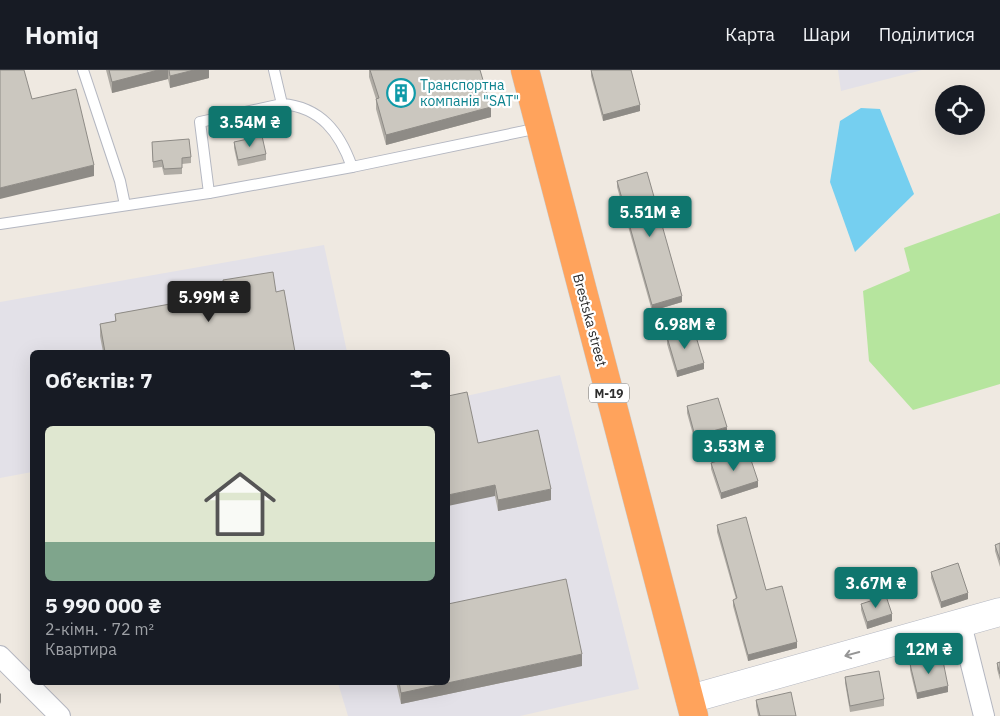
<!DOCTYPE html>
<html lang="uk">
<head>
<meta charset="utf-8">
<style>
	body { margin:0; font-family:"IBM Plex Sans",sans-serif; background:#242831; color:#f1f3f6; height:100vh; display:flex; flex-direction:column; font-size:19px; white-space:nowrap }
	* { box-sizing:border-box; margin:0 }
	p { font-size:16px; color:#9ea1a6 }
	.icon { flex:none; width:28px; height:28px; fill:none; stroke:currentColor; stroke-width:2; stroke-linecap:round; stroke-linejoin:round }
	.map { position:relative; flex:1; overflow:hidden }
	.panel { position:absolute; left:30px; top:280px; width:420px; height:335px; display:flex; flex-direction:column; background:#171b24; border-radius:8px; box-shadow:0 5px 20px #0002 }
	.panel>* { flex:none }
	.controls { position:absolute; left:935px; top:15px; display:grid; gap:10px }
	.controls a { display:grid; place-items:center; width:50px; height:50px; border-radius:50%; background:#171b24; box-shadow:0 5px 20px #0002; font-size:25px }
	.price { position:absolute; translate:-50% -42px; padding:0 11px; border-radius:5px; background:#0f766e; color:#fff; font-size:16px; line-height:32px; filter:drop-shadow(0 1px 2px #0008) }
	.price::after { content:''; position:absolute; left:50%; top:30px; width:15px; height:11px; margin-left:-8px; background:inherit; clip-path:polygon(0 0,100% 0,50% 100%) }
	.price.current { background:#222; color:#fff }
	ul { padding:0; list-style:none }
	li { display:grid; align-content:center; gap:10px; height:265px; padding:0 15px }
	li+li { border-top:1px solid #363941 }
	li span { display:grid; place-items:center; height:155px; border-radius:8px; color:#555 }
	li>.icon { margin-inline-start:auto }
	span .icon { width:90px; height:90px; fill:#fffc; stroke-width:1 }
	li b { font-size:21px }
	h2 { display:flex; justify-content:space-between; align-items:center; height:60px; padding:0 15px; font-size:21px }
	header { display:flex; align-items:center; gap:30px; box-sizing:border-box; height:70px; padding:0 25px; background:#171b24; border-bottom:1px solid #363941 }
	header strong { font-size:24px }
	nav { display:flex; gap:28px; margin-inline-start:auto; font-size:18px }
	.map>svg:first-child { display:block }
</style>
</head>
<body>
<header>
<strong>Homiq</strong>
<nav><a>Карта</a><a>Шари</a><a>Поділитися</a></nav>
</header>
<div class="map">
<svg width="1000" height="646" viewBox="0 0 1000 646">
	<rect width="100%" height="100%" fill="#efe9e1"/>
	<g fill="#e3e1e8">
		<path d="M838 0H922L841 21Z"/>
		<path d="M324 175 347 282H32V402L0 408V232Z"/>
		<path d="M560 305 639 619 520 646H348L338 613 448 612V330Z"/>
	</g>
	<path fill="#b6e59e" d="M1000 143V314L913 340 869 291 863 221 910 201 904 178Z"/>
	<path fill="#75cff0" d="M861 38 880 39 914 124 855 182 830 112 840 51Z"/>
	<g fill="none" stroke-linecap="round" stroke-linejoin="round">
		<defs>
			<g id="lane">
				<path d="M83 0 120 111 125 135"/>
				<path d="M274 0 282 34C321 37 340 63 352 97L539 58"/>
				<path d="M209 123 200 52 282 34"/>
				<path d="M0 154 209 123 352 97"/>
			</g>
			<g id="street">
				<path d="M961 554 984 646"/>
				<path d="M0 586 60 646"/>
			</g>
			<path id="secondary" d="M690 629 1000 542"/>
			<path id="highway" d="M525 0 694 646"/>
		</defs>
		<use href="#lane" stroke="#b4b7c1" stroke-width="12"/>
		<use href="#street" stroke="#b4b7c1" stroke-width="22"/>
		<use href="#secondary" stroke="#b4b7c1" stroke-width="29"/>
		<use href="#highway" stroke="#c9c9c9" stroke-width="29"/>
		<use href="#lane" stroke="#fff" stroke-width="10"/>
		<use href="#street" stroke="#fff" stroke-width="20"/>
		<use href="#secondary" stroke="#fff" stroke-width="28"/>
		<use href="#highway" stroke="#ffa35c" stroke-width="28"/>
	</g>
	<g fill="#afaba4">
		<path d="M106 0H209V8L170 18 168 9 112 23Z"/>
		<path d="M369 0H480L491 47 386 75 376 39V29L369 7Z"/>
		<path d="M591 0 640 41 603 51 591 6Z"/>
		<path d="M152 72 191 87V93L182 94V104L164 105 162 97 153 98Z"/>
		<path d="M234 72 266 84V90L238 96 234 78Z"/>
		<path d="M617 111 682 232 652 241 617 117Z"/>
		<path d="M223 210 276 222 295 282H103L100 266V254L115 251V244L223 225Z"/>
		<path d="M667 267 704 299 677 307 667 274Z"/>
		<path d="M687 336 727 363 695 372 687 343Z"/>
		<path d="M478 373 551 430 498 441 495 426Z"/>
		<path d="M711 393 758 417 721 429 711 399Z"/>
		<path d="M717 455 766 520 797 578 748 591 733 536V530L736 529 717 462Z"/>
		<path d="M1000 473V497L995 481V475Z"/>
		<path d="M931 502 968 529 941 538 931 508Z"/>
		<path d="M861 534 892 551 867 559 861 540Z"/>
		<path d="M1000 592V610L997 599V593Z"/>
		<path d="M910 594 948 622 917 629 910 600Z"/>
		<path d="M582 596 401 634 396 612H448Z"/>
		<path d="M845 607 884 629V636L850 642 845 613Z"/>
		<path d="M756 630 796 646H758L756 636Z"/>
	</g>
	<g fill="#8e8b86">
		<path d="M158 0H168V9L112 23V12Z"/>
		<path d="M194 0H209V8L170 18V6Z"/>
		<path d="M640 35V41L603 51V45Z"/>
		<path d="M491 37V47L386 75V65Z"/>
		<path d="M94 95V106L0 129V118Z"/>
		<path d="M682 226V232L652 241V235Z"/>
		<path d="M704 293V299L677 307V301Z"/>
		<path d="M727 357V363L695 372V366Z"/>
		<path d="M758 411V417L721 429V423Z"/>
		<path d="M495 415V426L448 436V425Z"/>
		<path d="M551 419V430L498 441V430Z"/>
		<path d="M968 523V529L941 538V532Z"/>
		<path d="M892 544V551L867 559V552Z"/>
		<path d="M797 572V578L748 591V585Z"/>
		<path d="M582 584V596L401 634V623Z"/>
		<path d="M948 616V622L917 629V623Z"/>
		<path d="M1 623V632L0 634V624Z"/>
	</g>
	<g fill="#cbc7bf" stroke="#8e8b86">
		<path d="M0 0H24L32 29 76 19 94 95 0 118Z"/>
		<path d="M109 0H158L112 12Z"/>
		<path d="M169 0H194L170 6Z"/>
		<path d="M370 0H480L491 37 386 65 376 29 379 28Z"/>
		<path d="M591 0H631L640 35 603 45Z"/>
		<path d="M262 66 266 84 238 90 234 72Z"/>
		<path d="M189 69 191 87 182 88V98L164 99 162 90 153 92 152 72Z"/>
		<path d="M647 102 682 226 652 235 617 111Z"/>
		<path d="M273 202 276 222 284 220 295 282H105L100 254 116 251 115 244 225 224 223 210Z"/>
		<path d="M694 260 704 293 677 301 667 267Z"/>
		<path d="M467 322 478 373 538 360 551 419 498 430 495 415 448 425V326Z"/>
		<path d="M718 328 727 357 695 366 687 336Z"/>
		<path d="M748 381 758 411 721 423 711 393Z"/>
		<path d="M746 447 766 520 782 516 797 572 748 585 733 530 737 528 717 455Z"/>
		<path d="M1000 473V490L995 475Z"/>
		<path d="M958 493 968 523 941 532 931 502Z"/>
		<path d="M566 509 582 584 401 623 399 612H448V534Z"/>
		<path d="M886 526 892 544 867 552 861 534Z"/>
		<path d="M942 586 948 616 917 623 910 594Z"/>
		<path d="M1000 592V604L997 593Z"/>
		<path d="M879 601 884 629 850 636 845 607Z"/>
		<path d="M791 622 796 646H760L756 630Z"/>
	</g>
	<defs><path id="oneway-shaft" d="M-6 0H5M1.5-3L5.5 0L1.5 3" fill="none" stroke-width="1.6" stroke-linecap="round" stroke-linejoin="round" transform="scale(1.25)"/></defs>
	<use stroke="#969696" href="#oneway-shaft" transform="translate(852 584) rotate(165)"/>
	<defs>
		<symbol id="building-ring" viewBox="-11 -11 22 22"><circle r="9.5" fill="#fff" stroke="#0f9aa8" stroke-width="1.5"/><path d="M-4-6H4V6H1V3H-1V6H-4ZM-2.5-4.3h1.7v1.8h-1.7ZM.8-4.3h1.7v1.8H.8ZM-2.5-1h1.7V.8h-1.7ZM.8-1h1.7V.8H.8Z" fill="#0f9aa8"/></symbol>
	</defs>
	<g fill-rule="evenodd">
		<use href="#building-ring" x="385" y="7" width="32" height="32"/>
	</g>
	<g text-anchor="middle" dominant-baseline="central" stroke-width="4.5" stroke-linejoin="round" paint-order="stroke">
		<rect fill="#fff" stroke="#6d6d6d" stroke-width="1" x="589" y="313.5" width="40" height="19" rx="4"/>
		<g font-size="12" font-weight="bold" fill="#2e2e2e">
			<text x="609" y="323">М-19</text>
		</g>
		<g font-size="14" fill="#0d838f" stroke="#fff" text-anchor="start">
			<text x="420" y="15">Транспортна<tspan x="420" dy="16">компанія "SAT"</tspan></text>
		</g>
		<g font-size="14" fill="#2e2e2e" stroke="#fff">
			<text transform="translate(590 250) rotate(75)">Brestska street</text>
		</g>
	</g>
</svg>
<div class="controls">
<a><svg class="icon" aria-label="locate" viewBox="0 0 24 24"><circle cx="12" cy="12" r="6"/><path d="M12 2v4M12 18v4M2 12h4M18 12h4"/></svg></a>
</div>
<b class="price" style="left:250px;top:78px">3.54M ₴</b>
<b class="price" style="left:650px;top:168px">5.51M ₴</b>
<b class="price current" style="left:209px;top:253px">5.99M ₴</b>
<b class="price" style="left:685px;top:280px">6.98M ₴</b>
<b class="price" style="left:734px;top:402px">3.53M ₴</b>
<b class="price" style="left:876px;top:539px">3.67M ₴</b>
<b class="price" style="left:929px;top:605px">12M ₴</b>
<section class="panel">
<h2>Об’єктів: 7<svg class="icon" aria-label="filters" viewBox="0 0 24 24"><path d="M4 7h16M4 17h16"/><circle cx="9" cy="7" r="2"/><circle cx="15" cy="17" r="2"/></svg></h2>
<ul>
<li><span style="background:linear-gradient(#dfe7d0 75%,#7fa58c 0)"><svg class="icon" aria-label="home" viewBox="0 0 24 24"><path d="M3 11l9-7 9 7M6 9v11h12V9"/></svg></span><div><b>5 990 000 ₴</b><p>2-кімн. · 72 m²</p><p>Квартира</p></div></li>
</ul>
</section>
</div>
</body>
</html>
